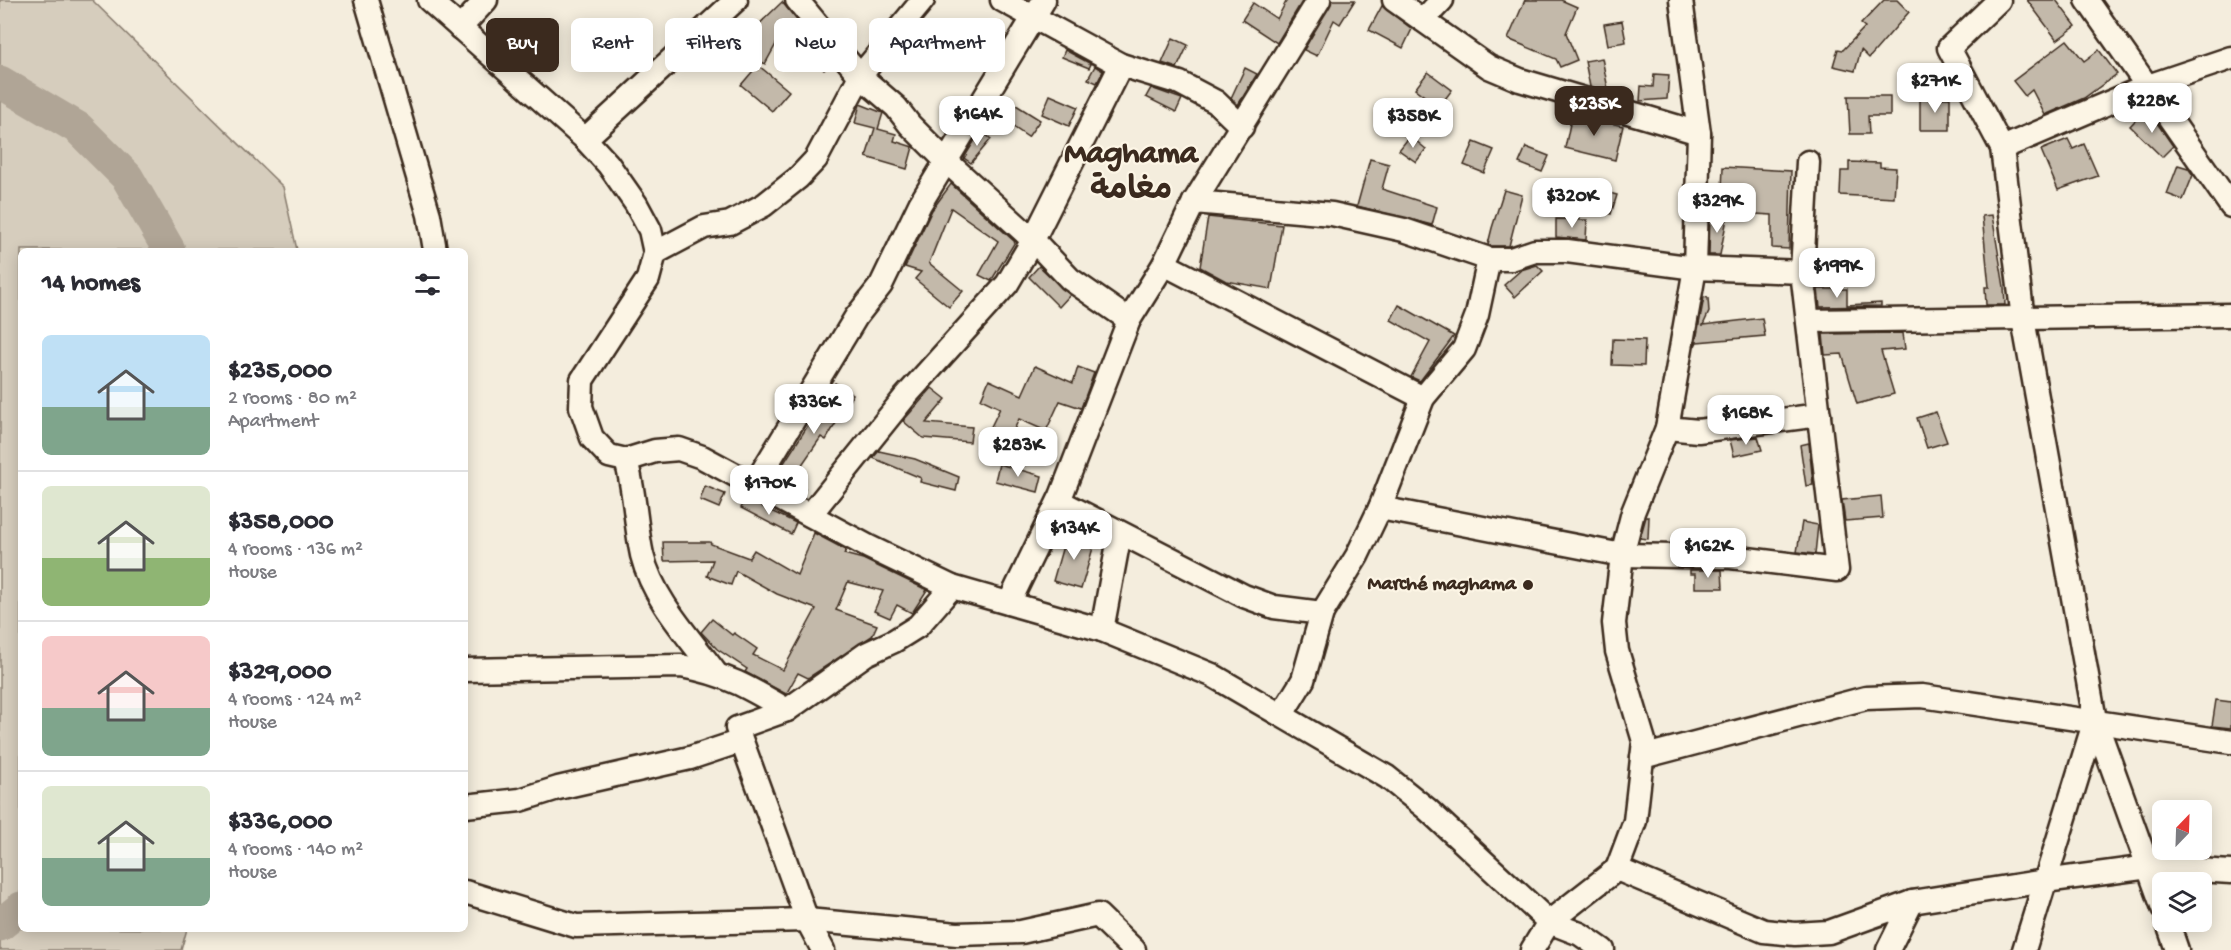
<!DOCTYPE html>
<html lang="en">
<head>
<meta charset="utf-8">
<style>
	body { margin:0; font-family:"Gochi Hand","Playpen Sans Arabic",sans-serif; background:#f7f7f7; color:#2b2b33; height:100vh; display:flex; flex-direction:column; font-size:22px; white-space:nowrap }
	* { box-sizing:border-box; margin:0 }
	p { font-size:20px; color:#7c7c81 }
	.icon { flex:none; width:33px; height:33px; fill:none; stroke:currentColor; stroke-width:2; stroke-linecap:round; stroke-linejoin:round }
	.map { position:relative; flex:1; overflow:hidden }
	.panel { position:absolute; left:18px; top:248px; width:450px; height:684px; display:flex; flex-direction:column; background:#fff; border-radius:9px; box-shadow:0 3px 15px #0003 }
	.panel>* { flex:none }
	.banner { position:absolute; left:486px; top:18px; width:570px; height:54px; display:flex; gap:12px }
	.needle { width:39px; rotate:23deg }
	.buttons { position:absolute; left:2152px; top:800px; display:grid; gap:12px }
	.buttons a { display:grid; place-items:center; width:60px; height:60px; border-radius:9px; background:#fff; box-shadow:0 3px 15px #0003; font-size:30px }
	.price { position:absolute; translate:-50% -51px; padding:0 14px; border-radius:12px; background:#fff; color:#222; font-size:20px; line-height:39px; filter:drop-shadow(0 2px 3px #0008) }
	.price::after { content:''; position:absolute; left:50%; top:36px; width:18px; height:14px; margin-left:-9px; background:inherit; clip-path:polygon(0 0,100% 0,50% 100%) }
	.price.selected { background:#3b2a1e; color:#fff }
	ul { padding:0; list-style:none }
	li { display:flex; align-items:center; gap:18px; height:150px; padding:0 24px }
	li+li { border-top:2px solid #e1e1e2 }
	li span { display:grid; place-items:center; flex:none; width:168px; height:120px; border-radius:9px; color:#555 }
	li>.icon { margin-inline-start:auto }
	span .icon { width:72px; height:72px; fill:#fffc; stroke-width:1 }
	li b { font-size:26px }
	h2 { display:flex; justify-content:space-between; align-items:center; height:72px; padding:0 24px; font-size:26px }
	.tag { padding:0 21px; border-radius:9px; background:#fff; box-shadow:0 3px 15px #0003; font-size:21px; line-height:54px }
	.tag.selected { background:#3b2a1e; color:#fff }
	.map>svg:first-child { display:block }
</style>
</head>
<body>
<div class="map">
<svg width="2231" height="950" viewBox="0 0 2231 950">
	<rect width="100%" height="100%" fill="#f4eddd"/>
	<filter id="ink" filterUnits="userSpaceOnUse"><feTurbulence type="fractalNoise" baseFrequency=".0167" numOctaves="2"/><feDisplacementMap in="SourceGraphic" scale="12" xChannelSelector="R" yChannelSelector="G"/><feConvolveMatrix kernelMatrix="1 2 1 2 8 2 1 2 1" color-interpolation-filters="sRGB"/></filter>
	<g filter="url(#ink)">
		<path fill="#d6cdbd" stroke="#887c6e" stroke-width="1.5" d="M0 0H92L283 187 297 250H21V928L187 929 181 950H0Z"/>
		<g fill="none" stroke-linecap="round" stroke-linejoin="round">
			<g stroke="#b0a596" stroke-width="33">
				<path d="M0 82 78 128 127 177 169 250"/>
				<path d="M0 925 21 908"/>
			</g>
		</g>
		<g fill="#c3b9aa" stroke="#3b2a1e" stroke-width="1.5">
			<path d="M1287 0H1303L1277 43 1242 20 1253 3 1277 19Z"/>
			<path d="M1332 0H1355L1340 24 1334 20 1317 56 1304 50Z"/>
			<path d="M1525 0H1561L1577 7 1566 33 1577 60 1560 67 1556 59 1508 39Z"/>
			<path d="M1884 0H1897L1909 12 1869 58 1861 50 1855 71 1833 66 1838 49 1843 50 1865 27 1861 24Z"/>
			<path d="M2027 0H2056L2076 26 2057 40Z"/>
			<path d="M782 2 832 63 824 70 793 39 787 45 780 37 765 64 721 38 735 19 753 30Z"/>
			<path d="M1382 6 1412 29 1403 48 1369 30Z"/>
			<path d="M1622 21 1626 42 1608 45 1604 24Z"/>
			<path d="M930 34 955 45 948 60 924 50Z"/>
			<path d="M1173 38 1188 45 1177 68 1162 63Z"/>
			<path d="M2067 40 2084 61 2099 50 2117 74 2084 98 2045 115 2032 90 2025 96 2013 81Z"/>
			<path d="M1065 50 1091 64 1089 68 1062 57Z"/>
			<path d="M1602 58 1608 89 1602 90 1590 87 1585 61Z"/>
			<path d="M758 65 789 91 772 111 741 85Z"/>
			<path d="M1095 66 1103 71 1097 83 1088 79Z"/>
			<path d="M1245 68 1257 74 1238 105 1231 98Z"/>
			<path d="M1428 72 1452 90 1439 107 1415 89Z"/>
			<path d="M1654 74 1669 75 1667 99 1640 101 1641 86 1653 87Z"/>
			<path d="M1151 88 1182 99 1176 112 1146 97Z"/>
			<path d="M1050 95 1078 107 1069 126 1042 114Z"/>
			<path d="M1848 96H1890V116H1868L1869 134H1850Z"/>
			<path d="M1920 97 1950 98V130H1920Z"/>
			<path d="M860 104 883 113 878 129 896 134 894 141 913 147 907 169 866 157 875 128 855 123Z"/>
			<path d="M1016 105 1040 120 1028 137 1006 122Z"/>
			<path d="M2144 111 2157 123 2173 146 2162 157 2130 126Z"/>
			<path d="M1572 114 1623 126 1615 160 1565 148Z"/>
			<path d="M981 130 991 139 971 163 964 158Z"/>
			<path d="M1410 136 1426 149 1416 162 1399 150Z"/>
			<path d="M2068 139 2073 149 2084 144 2098 176 2058 190 2041 150Z"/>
			<path d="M1474 142 1494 150 1484 173 1464 165Z"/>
			<path d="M1526 147 1549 156 1542 172 1519 163Z"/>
			<path d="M1370 159 1389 164 1382 189 1437 207 1432 225 1357 206Z"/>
			<path d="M1849 162 1880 163V167L1896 168 1894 198 1840 195 1841 171H1849Z"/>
			<path d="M2178 165 2188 168 2193 175 2183 200 2167 194Z"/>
			<path d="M1723 167 1791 171 1789 249 1772 248V215L1721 212Z"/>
			<path d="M951 184 1015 242 991 281 979 275 998 241 951 208 929 263 963 291 949 307 915 279 921 272 905 267 932 210Z"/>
			<path d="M1504 190 1522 195 1509 246H1491L1488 244 1492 228Z"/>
			<path d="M1602 191 1617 195 1611 214 1597 210Z"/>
			<path d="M1710 215 1727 218 1720 255H1709Z"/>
			<path d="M1992 215 2004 287 2005 305H1986L1985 287H1989L1982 216Z"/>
			<path d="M1208 217 1282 225 1271 289 1226 281 1200 267Z"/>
			<path d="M1556 219 1587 220 1586 240 1556 237Z"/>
			<path d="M1537 265 1543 271 1515 297 1504 285 1521 270Z"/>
			<path d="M1039 266 1070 295 1059 307 1029 277Z"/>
			<path d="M1818 289H1847V305L1881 303V306L1820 307Z"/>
			<path d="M1704 297 1708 298 1709 312 1703 325 1762 318 1765 336 1697 342 1695 346Z"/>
			<path d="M1399 305 1454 336 1420 381 1411 377 1430 342 1391 320Z"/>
			<path d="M1903 333 1905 349 1881 351 1894 394 1857 404 1842 354 1825 355 1823 334Z"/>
			<path d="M1613 339 1645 340 1644 366 1612 365Z"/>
			<path d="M1035 366 1073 383 1078 367 1094 373 1081 408 1060 401 1046 431 1019 419 1006 447 986 437 1000 408 981 399 989 380 1022 395Z"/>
			<path d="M835 383 853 394 826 440 821 437 790 482 805 489 802 495 773 480Z"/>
			<path d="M932 388 946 399 926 423 972 427 970 442 923 438 903 421Z"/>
			<path d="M1936 412 1947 442 1927 448 1917 418Z"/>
			<path d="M1758 437 1762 450 1734 456 1730 440Z"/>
			<path d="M1809 443 1813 485 1806 486 1800 445Z"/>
			<path d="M879 451 915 459 959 477 956 491 920 482 921 478 873 458Z"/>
			<path d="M999 464 1042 476 1038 492 995 481Z"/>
			<path d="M705 486 725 494 719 508 700 500Z"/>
			<path d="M1881 496 1883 518 1845 521 1842 500Z"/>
			<path d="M746 499 796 523 791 534 741 508Z"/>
			<path d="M1646 517H1649L1648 539 1640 538Z"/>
			<path d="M1802 522 1818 525 1815 554 1797 552Z"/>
			<path d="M1067 532 1095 541 1081 589 1053 581Z"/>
			<path d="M814 533 846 550 844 554 863 559 927 590 912 613 897 605 890 618 874 611 883 591 848 582 836 610 877 625 872 636 808 678 798 673 786 694 745 672 747 669 717 649 701 632 712 619 732 635 734 633 757 649 753 655 783 670 816 609 777 594 736 571 731 585 707 576 713 560 664 561 663 542H710L711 544 749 558 754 550 797 575Z"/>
			<path d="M1690 570H1722L1723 588H1695V574H1690Z"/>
			<path d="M2216 700 2231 702V728L2212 726Z"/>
		</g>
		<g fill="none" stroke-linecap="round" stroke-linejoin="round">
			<defs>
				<g id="minor">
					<path d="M366 0 429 215 435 250"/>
					<path d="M429 0 585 139 608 164 636 204 650 230 655 253 648 279 582 380 581 407 592 438 609 456 626 460 655 451 679 449 702 457 869 547 952 587 1102 630 1212 675 1387 777 1427 809 1549 922 1580 934 1603 950"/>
					<path d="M797 0 860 76 896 107 910 125 945 160 1033 240 1070 279 1129 320"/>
					<path d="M1002 0 1121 65 1180 83 1216 102 1242 127"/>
					<path d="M1394 0 1489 67 1520 80 1699 133"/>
					<path d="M1999 0 1949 48 2002 148 2023 319 2095 720 2163 908"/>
					<path d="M2087 0 2231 206"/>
					<path d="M1423 20 1442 0"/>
					<path d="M460 28 486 0"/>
					<path d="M585 139 736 0"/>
					<path d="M2002 148 2148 86 2231 58"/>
					<path d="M1194 202 1332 214 1404 230 1489 259H1511L1535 251H1567L1695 268 1802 272"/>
					<path d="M655 253 704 227 730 223 764 205 798 178 816 159 860 76 923 0"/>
					<path d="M1164 264 1423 398"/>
					<path d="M1808 321 2231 315"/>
					<path d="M1667 428 1698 431 1819 415"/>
					<path d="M626 460C635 491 635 523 642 555 653 599 688 636 715 672"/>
					<path d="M753 487 856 317 881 285 920 204 1044 0"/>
					<path d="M1059 501 1244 596 1274 607 1322 613"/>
					<path d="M1380 508 1622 555 1731 557 1837 570 1802 272 1808 162"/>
					<path d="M810 515 905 397 1007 284 1033 240 1121 65"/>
					<path d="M1009 603 1061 496 1129 320 1164 264 1194 202 1319 0"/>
					<path d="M1102 630 1120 533"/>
					<path d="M465 670 681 666C726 674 748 687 787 710"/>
					<path d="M1282 714 1303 680 1322 613 1357 556 1380 508 1423 398 1464 349 1477 315 1489 259"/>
					<path d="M1642 757 1866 698 1922 696 2231 742"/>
					<path d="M465 806 520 800 558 788 690 758 741 741"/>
					<path d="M1617 869 1764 931 1795 934 1829 932 1912 902 2045 881 2149 867 2231 872"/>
					<path d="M465 892 576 926 807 920 957 934 1021 932 1098 915 1134 950"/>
					<path d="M2167 921 2177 950"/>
					<path d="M823 950 807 920 737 728 787 710 866 654 894 641 918 626 952 587"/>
					<path d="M1532 950 1549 922 1617 869 1635 821 1644 741 1617 651 1614 623 1622 555 1633 512 1667 428 1695 268 1699 133 1681 0"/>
					<path d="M1888 950 1912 902"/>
					<path d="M2024 950 2095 720"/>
				</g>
			</defs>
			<use href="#minor" stroke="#3b2a1e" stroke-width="27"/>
			<use href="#minor" stroke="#fcf5e5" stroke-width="22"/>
		</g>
	</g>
	<circle fill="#3b2a1e" stroke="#fcf5e5" stroke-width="2" cx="1528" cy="585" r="6"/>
	<g text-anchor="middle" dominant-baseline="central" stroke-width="4.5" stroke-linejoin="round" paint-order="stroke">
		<g font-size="20" font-weight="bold" fill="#3b2a1e" stroke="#fcf5e5" text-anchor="end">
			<text x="1516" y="585">Marché maghama</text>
		</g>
		<g font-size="32" font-weight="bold" fill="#3b2a1e" stroke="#fcf5e5">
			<text x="1131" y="155">Maghama<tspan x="1131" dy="37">مغامة</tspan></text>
		</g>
	</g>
</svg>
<div class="buttons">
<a><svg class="needle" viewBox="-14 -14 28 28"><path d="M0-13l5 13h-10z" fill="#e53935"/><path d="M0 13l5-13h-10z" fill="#7c7c81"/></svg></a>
<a><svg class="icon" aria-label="layers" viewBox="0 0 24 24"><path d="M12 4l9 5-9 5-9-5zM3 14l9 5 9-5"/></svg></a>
</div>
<b class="price" style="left:1935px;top:114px">$271K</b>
<b class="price" style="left:2152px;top:134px">$228K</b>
<b class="price selected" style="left:1594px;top:137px">$235K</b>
<b class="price" style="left:977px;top:147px">$164K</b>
<b class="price" style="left:1413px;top:149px">$358K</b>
<b class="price" style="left:1572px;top:229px">$320K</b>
<b class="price" style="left:1717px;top:234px">$329K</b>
<b class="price" style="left:1837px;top:299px">$199K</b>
<b class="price" style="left:814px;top:435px">$336K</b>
<b class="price" style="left:1746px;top:446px">$168K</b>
<b class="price" style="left:1018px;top:478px">$283K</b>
<b class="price" style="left:769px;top:516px">$170K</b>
<b class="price" style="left:1074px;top:561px">$134K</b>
<b class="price" style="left:1708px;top:579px">$162K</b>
<div class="banner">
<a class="tag selected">Buy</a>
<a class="tag">Rent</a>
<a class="tag">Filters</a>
<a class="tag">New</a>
<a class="tag">Apartment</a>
</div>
<section class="panel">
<h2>14 homes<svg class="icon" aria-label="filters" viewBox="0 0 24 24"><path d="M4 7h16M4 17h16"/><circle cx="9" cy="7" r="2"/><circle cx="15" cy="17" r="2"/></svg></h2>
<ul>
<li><span style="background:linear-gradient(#bfe0f5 60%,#7fa58c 0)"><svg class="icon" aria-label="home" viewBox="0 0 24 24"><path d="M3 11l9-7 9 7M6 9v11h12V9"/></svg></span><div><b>$235,000</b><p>2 rooms · 80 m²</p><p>Apartment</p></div></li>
<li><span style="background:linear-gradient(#dfe7d0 60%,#8fb573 0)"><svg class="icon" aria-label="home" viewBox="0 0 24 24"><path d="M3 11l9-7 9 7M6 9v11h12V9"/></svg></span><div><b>$358,000</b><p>4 rooms · 136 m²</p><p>House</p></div></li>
<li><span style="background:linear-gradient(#f6c9c9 60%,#7fa58c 0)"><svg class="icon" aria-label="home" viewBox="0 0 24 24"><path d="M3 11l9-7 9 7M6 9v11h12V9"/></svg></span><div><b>$329,000</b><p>4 rooms · 124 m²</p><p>House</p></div></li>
<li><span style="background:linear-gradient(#dfe7d0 60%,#7fa58c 0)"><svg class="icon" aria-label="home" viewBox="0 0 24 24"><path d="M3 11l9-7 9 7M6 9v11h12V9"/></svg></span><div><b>$336,000</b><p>4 rooms · 140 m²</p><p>House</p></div></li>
</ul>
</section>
</div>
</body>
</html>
